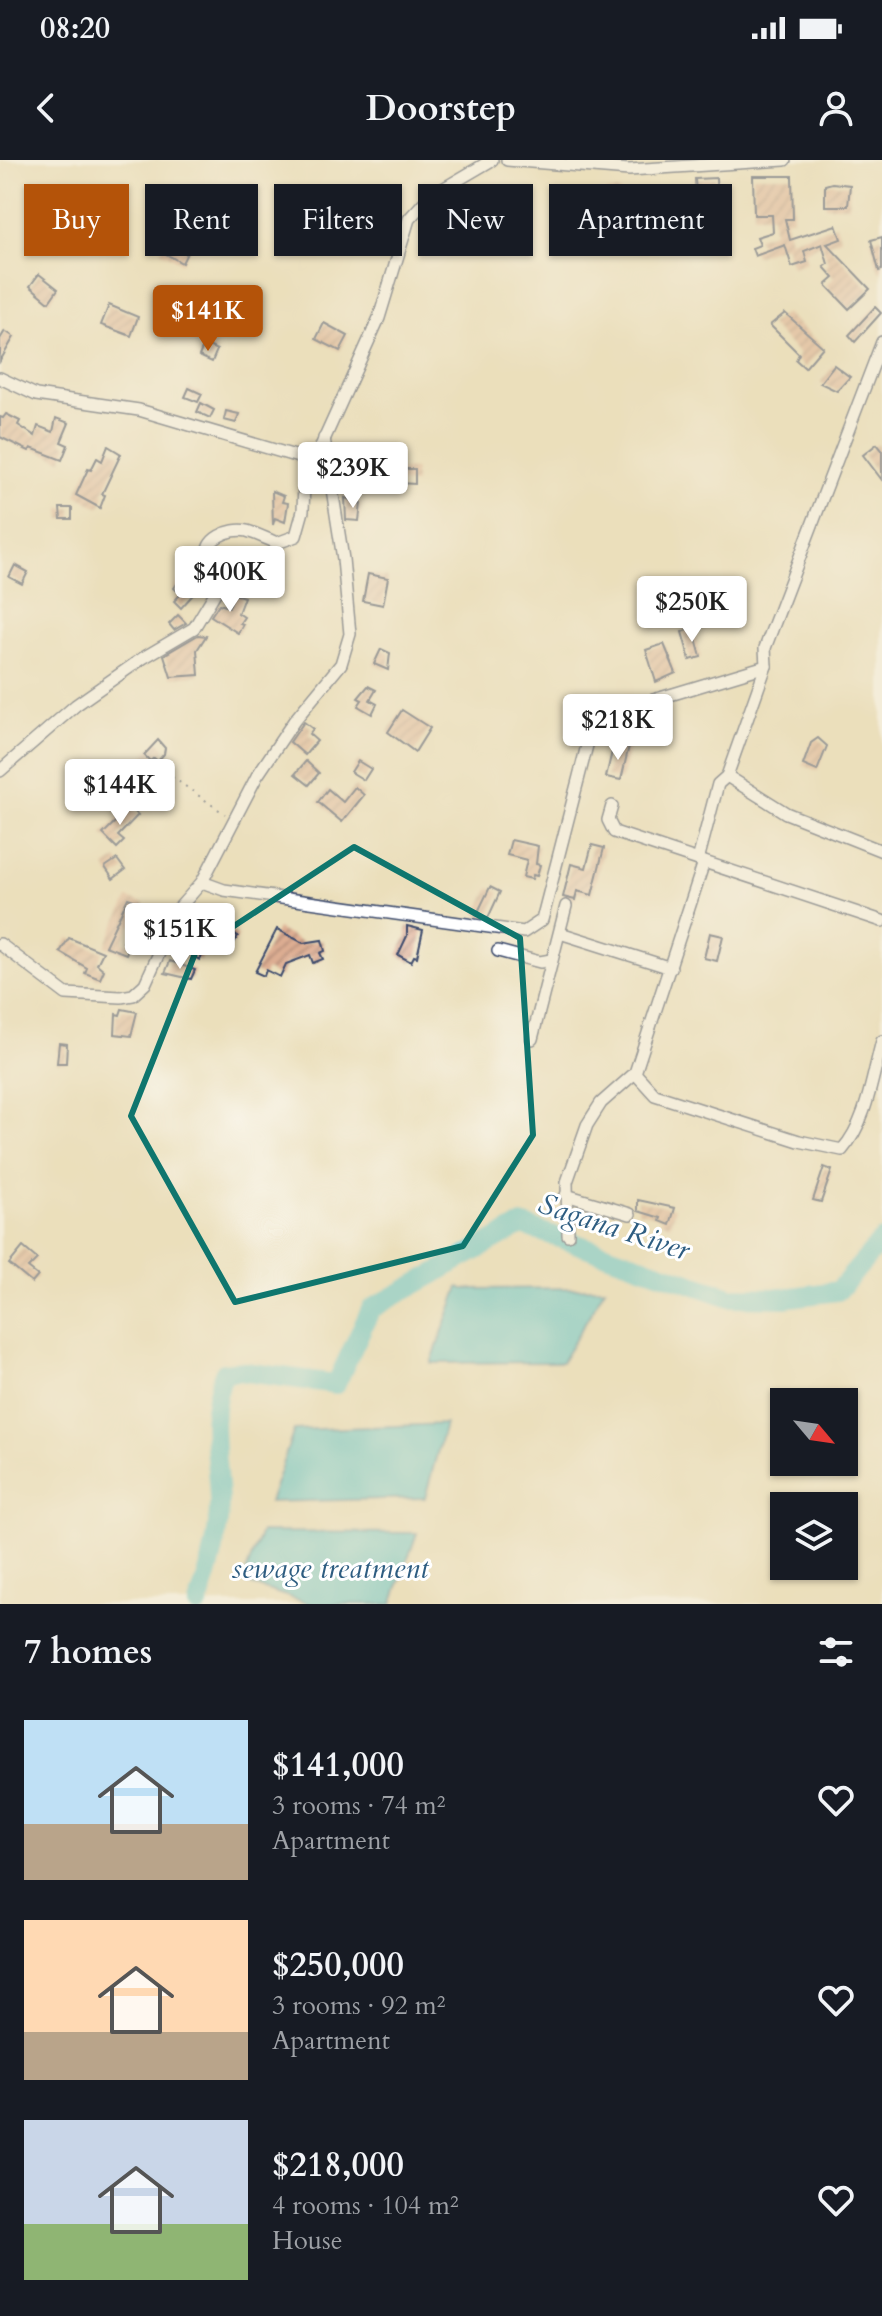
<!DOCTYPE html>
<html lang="en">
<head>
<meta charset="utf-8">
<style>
	body { margin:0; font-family:Cardo,serif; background:#242831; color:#f1f3f6; height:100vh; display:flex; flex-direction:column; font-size:30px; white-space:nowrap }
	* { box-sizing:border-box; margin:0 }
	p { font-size:26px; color:#9ea1a6 }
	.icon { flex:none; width:44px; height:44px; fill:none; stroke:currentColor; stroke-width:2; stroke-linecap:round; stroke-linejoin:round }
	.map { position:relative; height:1444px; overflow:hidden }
	.drawer { display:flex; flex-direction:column; background:#171b24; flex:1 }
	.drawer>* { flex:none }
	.banner { position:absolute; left:24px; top:24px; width:834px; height:72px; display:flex; gap:16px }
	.needle { width:52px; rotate:119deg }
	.fabs { position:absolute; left:770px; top:1228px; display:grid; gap:16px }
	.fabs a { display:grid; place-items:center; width:88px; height:88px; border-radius:0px; background:#171b24; box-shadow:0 2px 6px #0004; font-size:40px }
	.price { position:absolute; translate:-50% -68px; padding:0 18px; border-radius:8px; background:#fff; color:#222; font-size:26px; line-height:52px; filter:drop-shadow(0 2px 4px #0008) }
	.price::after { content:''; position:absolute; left:50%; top:48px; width:24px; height:18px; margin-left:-12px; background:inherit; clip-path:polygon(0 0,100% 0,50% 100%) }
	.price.active { background:#b45309; color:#fff }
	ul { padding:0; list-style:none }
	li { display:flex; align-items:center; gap:24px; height:200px; padding:0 24px }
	li span { display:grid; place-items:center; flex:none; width:224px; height:160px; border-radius:0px; color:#555 }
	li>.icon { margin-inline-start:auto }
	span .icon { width:96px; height:96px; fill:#fffc; stroke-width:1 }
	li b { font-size:34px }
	h2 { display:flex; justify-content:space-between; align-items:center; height:96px; padding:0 24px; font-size:34px }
	.chip { padding:0 28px; border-radius:0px; background:#171b24; box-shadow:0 2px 6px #0004; font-size:28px; line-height:72px }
	.chip.active { background:#b45309; color:#fff }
	.status { display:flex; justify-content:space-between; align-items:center; height:56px; padding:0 40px; background:#171b24; direction:ltr }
	.status svg { height:22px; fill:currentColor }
	header { display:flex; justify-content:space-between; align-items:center; height:104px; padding:0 24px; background:#171b24; font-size:36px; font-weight:700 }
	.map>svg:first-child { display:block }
</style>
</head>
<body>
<div class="status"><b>08:20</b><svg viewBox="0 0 49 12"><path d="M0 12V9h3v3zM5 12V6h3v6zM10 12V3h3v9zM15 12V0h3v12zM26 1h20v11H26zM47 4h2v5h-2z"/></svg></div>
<header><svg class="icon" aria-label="back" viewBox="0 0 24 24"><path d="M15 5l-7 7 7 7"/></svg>Doorstep<svg class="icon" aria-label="person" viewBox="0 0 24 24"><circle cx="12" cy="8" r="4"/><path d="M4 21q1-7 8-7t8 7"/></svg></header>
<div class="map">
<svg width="882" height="1444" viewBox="0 0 882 1444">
	<defs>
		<pattern id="building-hatch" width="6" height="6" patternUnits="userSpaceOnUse" patternTransform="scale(2)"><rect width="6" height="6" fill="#ddad92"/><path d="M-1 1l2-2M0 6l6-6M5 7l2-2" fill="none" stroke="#b28d7a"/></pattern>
	</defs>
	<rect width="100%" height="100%" fill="#fff"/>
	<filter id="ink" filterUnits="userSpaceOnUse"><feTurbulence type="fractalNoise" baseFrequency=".0125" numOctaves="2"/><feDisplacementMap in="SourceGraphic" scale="16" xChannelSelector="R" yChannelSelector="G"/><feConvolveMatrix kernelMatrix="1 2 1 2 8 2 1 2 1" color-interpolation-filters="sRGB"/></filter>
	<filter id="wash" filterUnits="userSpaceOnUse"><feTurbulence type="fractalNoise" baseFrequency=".006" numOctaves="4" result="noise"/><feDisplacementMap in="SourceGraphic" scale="32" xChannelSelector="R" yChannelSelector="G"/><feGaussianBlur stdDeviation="1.8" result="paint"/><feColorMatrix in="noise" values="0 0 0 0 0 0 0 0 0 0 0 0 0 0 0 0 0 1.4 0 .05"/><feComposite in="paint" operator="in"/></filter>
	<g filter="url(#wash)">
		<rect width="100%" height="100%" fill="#ebdfbb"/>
		<g fill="#5bc8d2" stroke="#3b7c98" stroke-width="2">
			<path d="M459 1127 464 1129 605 1128 562 1202 431 1203Z"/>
			<path d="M445 1264 425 1338 269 1342 294 1270Z"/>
			<path d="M261 1372 417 1373 392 1444H311L242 1422Z"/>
		</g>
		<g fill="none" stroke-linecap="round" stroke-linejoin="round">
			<path stroke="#5bc8d2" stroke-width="20" d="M198 1444C210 1409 219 1379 219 1342 218 1297 206 1256 224 1213L238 1211 336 1224 371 1149 522 1065 730 1137 784 1138 838 1131 882 1080"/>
		</g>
		<g id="blocks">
			<g fill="url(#building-hatch)">
				<path d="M753 16H792L793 59H785L790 80 836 65 841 79 827 84 870 129 849 149 826 125 834 118 824 107 828 104 822 84 804 91 807 102 792 107 785 85 755 96 752 88 760 85 757 77 773 72 772 55H754Z"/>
				<path d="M716 18 718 61H698L695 19Z"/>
				<path d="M832 23 850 25 848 46H825V25Z"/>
				<path d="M620 31V35L626 34 624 54 607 55 606 32Z"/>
				<path d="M185 37 197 43 190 56 179 50Z"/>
				<path d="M360 44 372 58 365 64 353 50Z"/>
				<path d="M569 50 587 51V73L570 74Z"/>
				<path d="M650 65 651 80 634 81 632 66Z"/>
				<path d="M169 76 190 87 182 103 161 91Z"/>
				<path d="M882 77V110L879 111 871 80Z"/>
				<path d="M39 114 58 129 49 142 30 126Z"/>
				<path d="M109 145 138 157 131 176 101 165Z"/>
				<path d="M875 147 881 153 855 182 849 175Z"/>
				<path d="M785 153 823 187 805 208 796 200 799 194 770 165Z"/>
				<path d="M324 163 348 176 340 191 316 179Z"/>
				<path d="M5 171 14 177 0 201V179Z"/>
				<path d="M204 184 217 190 212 202 199 196Z"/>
				<path d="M834 205 850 217 837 231 820 223Z"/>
				<path d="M189 228 202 234 198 242 185 237Z"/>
				<path d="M201 243 214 250 210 258 197 252Z"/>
				<path d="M226 251 239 254 236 263 224 260Z"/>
				<path d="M6 254 20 261 18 265 35 276 38 266 53 272 56 258 69 263 61 282 68 285 62 300 31 288 29 291 0 277V257L3 258Z"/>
				<path d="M877 284 882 290V320L863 295Z"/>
				<path d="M108 286 121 294 102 334 105 335 100 348 76 335 88 309 91 310 97 298 102 301Z"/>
				<path d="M401 309H415V324L400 323Z"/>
				<path d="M272 331 284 336 282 342 288 343 285 362 275 358 273 365Z"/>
				<path d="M345 338 361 343 359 361 346 360Z"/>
				<path d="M60 348H72V359H61Z"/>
				<path d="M192 403 208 418 181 448 174 441 181 434 174 428Z"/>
				<path d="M15 405 28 412 22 424 9 417Z"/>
				<path d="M368 414 388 418 383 445 363 441Z"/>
				<path d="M234 434 244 437 238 453 244 457 240 463 243 464 238 473 211 456 219 444 229 447Z"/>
				<path d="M178 455 186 463 174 470 169 464Z"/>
				<path d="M693 467 701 497 690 500 682 472Z"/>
				<path d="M198 475 206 476 197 490 199 515 171 517 164 495Z"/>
				<path d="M664 484 676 513 656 522 646 490Z"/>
				<path d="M381 489 390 493 388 510 374 504Z"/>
				<path d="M368 526 376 530 370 540 377 544 372 554 358 546 362 540 358 538Z"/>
				<path d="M402 550 430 568 415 592 388 572Z"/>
				<path d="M304 562 313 569 309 574 317 581 305 595 290 582Z"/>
				<path d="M818 578 827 586 817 611 803 605 811 583Z"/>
				<path d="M158 580 165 588 164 594 158 601 154 598 150 601 144 595Z"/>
				<path d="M614 583 629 586 621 620 606 617Z"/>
				<path d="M306 601 319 613 309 625 295 614Z"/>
				<path d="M358 601 371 609 364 620 351 612Z"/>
				<path d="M355 627 364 635 342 662 318 642 328 629 343 642Z"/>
				<path d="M130 647 138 655 118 676 124 681 117 688 103 674Z"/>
				<path d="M511 680 538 686 536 704 540 705 537 716 533 715 532 719 523 717 527 700 507 695Z"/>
				<path d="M592 685 604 688 592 735 577 731 575 740 563 737 571 704 586 708Z"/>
				<path d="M117 699 125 710 113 719 105 707Z"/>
				<path d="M490 727 500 732 488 758 477 754Z"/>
				<path d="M128 738 145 744 137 756 148 764 144 771 130 765 123 782 130 785 126 794 105 786Z"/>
				<path d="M187 753 225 773 227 770 238 776 234 783 227 780 215 796 205 789 200 800 185 792 192 776 179 770Z"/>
				<path d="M407 766 423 770 417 797 414 796 411 802 398 795 407 776Z"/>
				<path d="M277 769 303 783 322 780 325 791 320 793 323 799 313 803 310 795 286 804 280 817 266 810 264 816 255 812Z"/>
				<path d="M710 773 723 776 717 801 704 798Z"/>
				<path d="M69 778 103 792 97 804 104 810 100 819 85 813 87 808 60 792Z"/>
				<path d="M170 801 195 810 191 819 165 813Z"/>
				<path d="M122 849 137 852 131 876 115 874 116 854 120 855Z"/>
				<path d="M59 883 67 884 66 903H57Z"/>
				<path d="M824 1007 832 1010 821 1042 813 1040Z"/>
				<path d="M638 1040 675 1048 670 1065 660 1061 661 1058 638 1051Z"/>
				<path d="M23 1087 37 1099 28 1108 38 1116 32 1123 9 1104Z"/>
			</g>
		</g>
	</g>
	<g filter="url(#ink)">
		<use href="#blocks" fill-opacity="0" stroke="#3a496c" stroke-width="2"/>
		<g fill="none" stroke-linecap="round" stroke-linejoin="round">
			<defs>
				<g id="street">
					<path d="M507 0 629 10 785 0"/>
					<path d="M0 218 36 235 139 250 312 301"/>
					<path d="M0 611 76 545 143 498 194 468 218 428C220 417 211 410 208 399 202 379 231 367 247 371 257 374 267 379 277 383L296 376 303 351 304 324 379 158 409 59 429 37 492 0"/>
					<path d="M727 616 786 653 882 691"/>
					<path d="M612 646 608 660 614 672 882 761"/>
					<path d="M698 700 718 624 727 616 766 506 765 488 882 182"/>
					<path d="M202 722 224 730 524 772 542 760 592 566 607 554 766 506"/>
					<path d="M560 773 671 808"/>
					<path d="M0 784 66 834 121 837 133 835 145 824 180 747 202 722 257 616 294 561 341 504 350 474 343 399 324 278"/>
					<path d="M498 791 540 802 551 800"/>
					<path d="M532 879 566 746"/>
					<path d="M635 913 655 935 799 981 842 990C867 962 872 917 882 881"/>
					<path d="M566 1035 630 1054"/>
					<path d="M568 1075 567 1022 587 965 601 943 635 913 704 702"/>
				</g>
			</defs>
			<use href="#street" stroke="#3a496c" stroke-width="14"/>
			<path stroke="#3a496c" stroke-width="2" stroke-dasharray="2 6" stroke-linecap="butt" d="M172 617 225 654"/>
			<use href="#street" stroke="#fff" stroke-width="11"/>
		</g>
	</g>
	<path d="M0 0H882V1444H0ZM354 687 520 778 533 975 463 1086 235 1142 131 956 196 791Z" fill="#ebdfbb" fill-opacity=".55" fill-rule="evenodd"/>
	<path fill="none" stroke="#0f766e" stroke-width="6" stroke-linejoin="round" d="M354 687 520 778 533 975 463 1086 235 1142 131 956 196 791Z"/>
	<g text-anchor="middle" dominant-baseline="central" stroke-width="6" stroke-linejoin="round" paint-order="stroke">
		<g font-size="30" font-style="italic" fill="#2e5d81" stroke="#fff">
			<text transform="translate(614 1067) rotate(18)">Sagana River</text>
			<text x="330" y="1408">sewage treatment</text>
		</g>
	</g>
</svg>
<div class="fabs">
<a><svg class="needle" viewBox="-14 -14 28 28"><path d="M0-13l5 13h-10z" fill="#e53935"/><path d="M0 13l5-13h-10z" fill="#9ea1a6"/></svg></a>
<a><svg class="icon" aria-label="layers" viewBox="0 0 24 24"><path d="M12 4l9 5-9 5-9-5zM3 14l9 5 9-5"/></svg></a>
</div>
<b class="price active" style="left:208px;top:193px">$141K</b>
<b class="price" style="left:353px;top:350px">$239K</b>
<b class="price" style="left:230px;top:454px">$400K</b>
<b class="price" style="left:692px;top:484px">$250K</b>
<b class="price" style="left:618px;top:602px">$218K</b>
<b class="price" style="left:120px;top:667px">$144K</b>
<b class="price" style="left:180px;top:811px">$151K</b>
<div class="banner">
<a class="chip active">Buy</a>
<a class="chip">Rent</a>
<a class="chip">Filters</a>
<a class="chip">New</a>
<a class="chip">Apartment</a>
</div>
</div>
<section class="drawer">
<h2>7 homes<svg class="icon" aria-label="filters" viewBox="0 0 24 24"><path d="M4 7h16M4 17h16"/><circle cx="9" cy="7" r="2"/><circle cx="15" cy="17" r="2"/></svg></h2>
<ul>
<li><span style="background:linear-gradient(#bfe0f5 65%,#b9a48a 0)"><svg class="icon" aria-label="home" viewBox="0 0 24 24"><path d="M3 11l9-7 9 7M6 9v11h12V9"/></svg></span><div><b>$141,000</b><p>3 rooms · 74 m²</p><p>Apartment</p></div><svg class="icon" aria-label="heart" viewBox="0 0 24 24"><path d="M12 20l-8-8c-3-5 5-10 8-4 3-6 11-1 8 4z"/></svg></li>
<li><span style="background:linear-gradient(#ffd9b3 70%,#b9a48a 0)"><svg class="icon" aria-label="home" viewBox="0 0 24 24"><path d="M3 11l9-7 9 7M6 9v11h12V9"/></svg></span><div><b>$250,000</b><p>3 rooms · 92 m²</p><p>Apartment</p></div><svg class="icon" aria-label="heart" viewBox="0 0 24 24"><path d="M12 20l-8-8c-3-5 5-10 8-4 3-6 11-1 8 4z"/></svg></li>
<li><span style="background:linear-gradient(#c9d6e8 65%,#8fb573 0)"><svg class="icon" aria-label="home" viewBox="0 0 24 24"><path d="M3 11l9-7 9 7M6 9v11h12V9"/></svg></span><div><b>$218,000</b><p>4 rooms · 104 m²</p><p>House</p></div><svg class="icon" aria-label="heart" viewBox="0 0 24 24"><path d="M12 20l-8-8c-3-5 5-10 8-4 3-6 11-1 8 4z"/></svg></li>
</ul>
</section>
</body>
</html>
